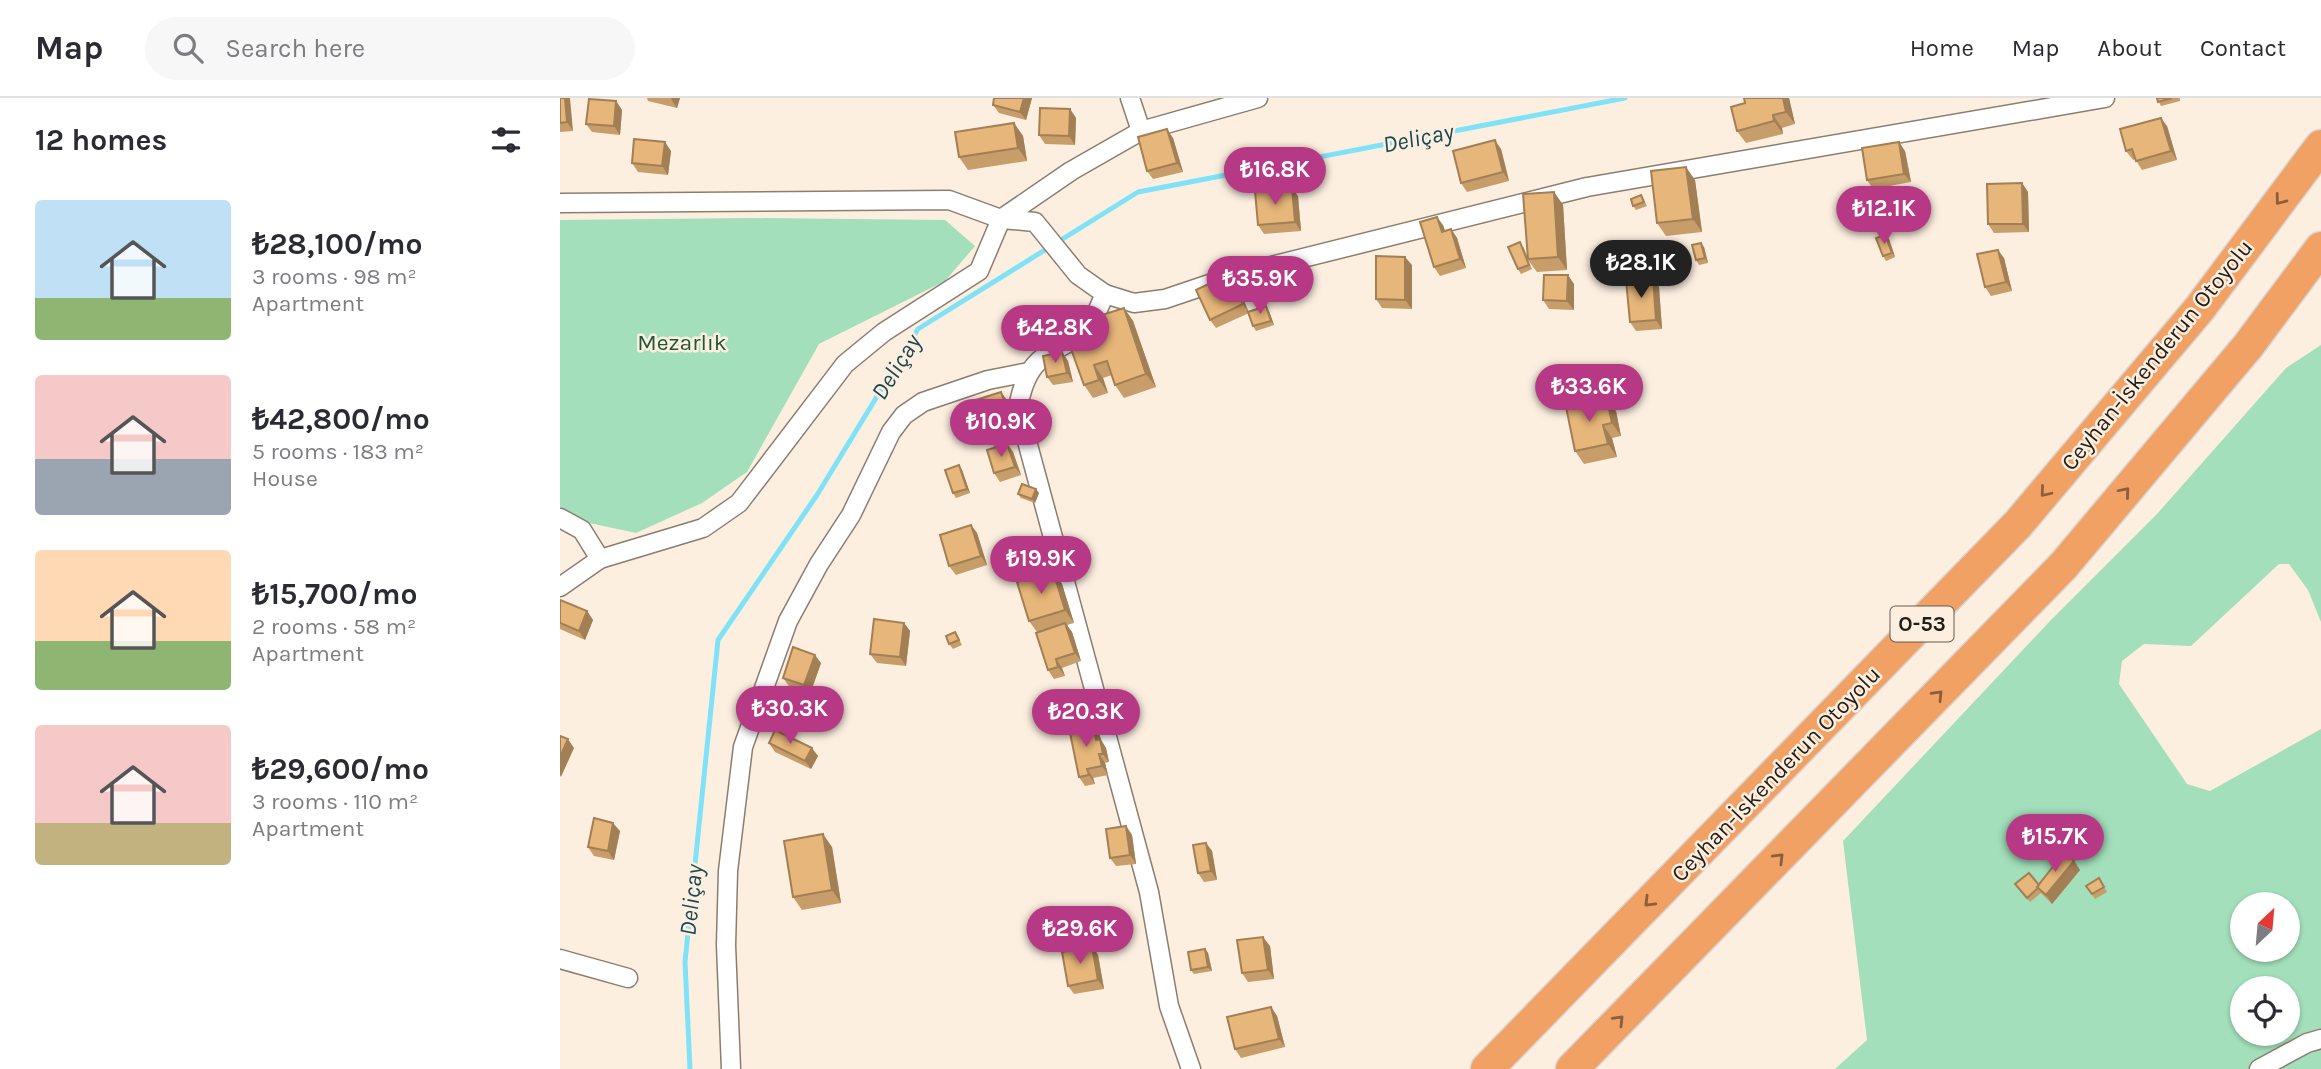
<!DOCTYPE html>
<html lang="en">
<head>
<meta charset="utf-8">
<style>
	body { margin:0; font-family:Karla,sans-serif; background:#f7f7f7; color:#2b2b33; height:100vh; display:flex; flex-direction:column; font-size:26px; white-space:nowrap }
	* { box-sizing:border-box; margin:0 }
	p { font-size:23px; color:#7c7c81 }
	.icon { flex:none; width:38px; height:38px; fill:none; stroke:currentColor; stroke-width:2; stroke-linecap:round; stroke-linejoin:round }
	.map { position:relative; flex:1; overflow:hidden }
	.sheet { display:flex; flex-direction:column; background:#fff; width:560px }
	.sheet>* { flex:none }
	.needle { width:46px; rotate:26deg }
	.fabs { position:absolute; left:1670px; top:794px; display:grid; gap:14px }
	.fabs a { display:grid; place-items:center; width:70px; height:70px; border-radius:50%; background:#fff; box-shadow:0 2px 5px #0004; font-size:35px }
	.price { position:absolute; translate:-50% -60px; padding:0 16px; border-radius:24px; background:#b73986; color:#fff; font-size:23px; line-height:46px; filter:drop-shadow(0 2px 4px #0008) }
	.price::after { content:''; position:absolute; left:50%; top:42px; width:21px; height:16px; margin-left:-10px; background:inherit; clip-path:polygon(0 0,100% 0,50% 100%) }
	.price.active { background:#222; color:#fff }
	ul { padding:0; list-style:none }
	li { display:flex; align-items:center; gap:21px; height:175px; padding:0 35px }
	li span { display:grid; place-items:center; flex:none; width:196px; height:140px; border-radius:7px; color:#555 }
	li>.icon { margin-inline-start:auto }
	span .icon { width:84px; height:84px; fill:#fffc; stroke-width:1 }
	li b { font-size:30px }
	h2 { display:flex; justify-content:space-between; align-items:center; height:84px; padding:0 35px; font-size:30px }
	header { display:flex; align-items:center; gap:42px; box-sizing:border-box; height:98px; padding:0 35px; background:#fff; border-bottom:2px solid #e1e1e2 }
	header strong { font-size:33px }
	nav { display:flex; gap:38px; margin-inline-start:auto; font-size:24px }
	.search { width:490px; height:63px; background:#f7f7f7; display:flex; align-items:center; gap:18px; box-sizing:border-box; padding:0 24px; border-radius:38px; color:#7c7c81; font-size:26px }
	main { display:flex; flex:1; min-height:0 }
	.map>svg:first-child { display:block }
</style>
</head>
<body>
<header>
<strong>Map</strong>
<div class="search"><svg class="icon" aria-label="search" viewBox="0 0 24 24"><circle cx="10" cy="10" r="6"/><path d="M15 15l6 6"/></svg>Search here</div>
<nav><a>Home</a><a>Map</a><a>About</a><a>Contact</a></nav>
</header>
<main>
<section class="sheet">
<h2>12 homes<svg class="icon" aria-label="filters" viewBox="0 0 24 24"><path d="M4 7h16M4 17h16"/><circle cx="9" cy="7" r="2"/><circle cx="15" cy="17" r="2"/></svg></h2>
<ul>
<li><span style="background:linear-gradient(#bfe0f5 70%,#8fb573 0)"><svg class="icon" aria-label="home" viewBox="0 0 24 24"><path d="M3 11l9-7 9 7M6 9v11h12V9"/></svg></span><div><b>₺28,100/mo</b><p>3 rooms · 98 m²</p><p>Apartment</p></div></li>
<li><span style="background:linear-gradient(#f6c9c9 60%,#9aa5b1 0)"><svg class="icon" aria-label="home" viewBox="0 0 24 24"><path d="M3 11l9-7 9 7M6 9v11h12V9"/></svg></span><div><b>₺42,800/mo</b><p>5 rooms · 183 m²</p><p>House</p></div></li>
<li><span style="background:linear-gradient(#ffd9b3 65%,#8fb573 0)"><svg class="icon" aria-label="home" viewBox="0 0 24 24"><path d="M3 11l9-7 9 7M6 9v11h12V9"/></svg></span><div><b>₺15,700/mo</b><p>2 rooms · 58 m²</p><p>Apartment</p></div></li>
<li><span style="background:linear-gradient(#f6c9c9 70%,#c2b280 0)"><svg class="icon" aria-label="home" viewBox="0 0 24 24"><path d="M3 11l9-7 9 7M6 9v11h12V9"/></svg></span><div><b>₺29,600/mo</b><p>3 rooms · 110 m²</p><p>Apartment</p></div></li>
</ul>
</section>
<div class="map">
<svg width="1761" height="971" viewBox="0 0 1761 971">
	<rect width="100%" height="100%" fill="#fdefe0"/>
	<g fill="#a2dfba" fill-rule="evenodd">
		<path d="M191 120 385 122 415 148 385 183 259 246 187 374 142 405 76 435 20 423 0 409V122Z"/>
		<path d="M1761 247V524L1748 492 1729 466H1719L1631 548 1584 546 1562 563 1559 586 1627 686 1650 693 1761 631V971H1275L1307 942 1283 743 1490 523 1597 416 1726 270ZM1682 807H1727V852H1682ZM1682 891H1727V936H1682Z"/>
	</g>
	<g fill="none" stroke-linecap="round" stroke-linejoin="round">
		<path stroke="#80e2f6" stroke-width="5" d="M130 971 125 864 158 542 257 397 358 231 578 94 1065 0"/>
		<defs>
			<g id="minor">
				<path d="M570 0 581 33"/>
				<path d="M0 105 389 102 441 121 475 124 518 177 545 196 574 205 605 201 679 176 1027 89 1545 0"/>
				<path d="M545 196C541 204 538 213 533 221 504 263 470 241 458 310L589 794 609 908 631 971"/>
				<path d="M0 420 22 432 40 461"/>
				<path d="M0 489 40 461 143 430 179 405 285 266 324 234 419 173 441 121 511 73 581 33 698 0"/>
				<path d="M0 861 68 880"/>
				<path d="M171 971 166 847 168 773 183 649 228 523 259 466 291 417 331 334 344 317 363 304 428 282 469 274"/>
				<path d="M1699 971 1747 945 1761 941"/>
			</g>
			<g id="motorway">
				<path d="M927 971 1458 426 1640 210 1761 48"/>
				<path d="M1012 971 1504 467 1688 248 1761 150"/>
			</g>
		</defs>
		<use href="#minor" stroke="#8a7e70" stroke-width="21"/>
		<use href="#motorway" stroke="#d7d6d5" stroke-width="35"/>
		<use href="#minor" stroke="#fff" stroke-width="18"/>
		<use href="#motorway" stroke="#f2a164" stroke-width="32"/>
	</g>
	<g fill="#c79d69">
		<path d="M0 0 13 33 0 34Z"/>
		<path d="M87 0H120L117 10 88 3Z"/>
		<path d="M472 0 466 22 439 15 433 7Z"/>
		<path d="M1184 0H1229L1235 26 1222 30 1223 36 1186 45 1177 33 1185 5Z"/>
		<path d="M1597 0H1620V3L1601 8Z"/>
		<path d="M56 3 62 12 60 37 32 34 26 26Z"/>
		<path d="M510 11 516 20 515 47 485 46 479 37Z"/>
		<path d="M454 25 463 38 467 63 408 72 399 59Z"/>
		<path d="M1607 28 1617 62 1582 72 1575 61 1573 62 1566 53Z"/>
		<path d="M613 40 623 74 593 81 587 73Z"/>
		<path d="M941 51 949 83 907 94 901 85Z"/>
		<path d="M111 53 108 77 78 74 72 65Z"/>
		<path d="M1345 53 1351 84 1313 91 1307 82Z"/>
		<path d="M1135 82 1142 134 1106 138 1097 125Z"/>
		<path d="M1462 85 1468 94 1469 134 1434 135 1428 126Z"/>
		<path d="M994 94 1003 107 1007 172 977 174 968 162 972 171 961 176 958 171 963 148 968 160Z"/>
		<path d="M1081 97 1087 108 1076 112 1073 108Z"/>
		<path d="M738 98 741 133 704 136 698 127Z"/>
		<path d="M883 127 885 133 891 131 897 140 906 170 880 178 874 169Z"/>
		<path d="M1325 137 1329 141 1335 159 1326 163 1323 158Z"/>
		<path d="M1144 149 1148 165 1139 167 1136 162Z"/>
		<path d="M1444 160 1452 193 1431 198 1425 189Z"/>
		<path d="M852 167V211L822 210 816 201Z"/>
		<path d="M1093 180 1099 189 1102 231 1076 233 1070 224Z"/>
		<path d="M676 185 689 214 709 213 714 227 696 233 693 228 689 215 656 230 650 222Z"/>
		<path d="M1014 186V212L989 211 983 202Z"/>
		<path d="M564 210 573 223 596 289 564 300 555 287 552 277 543 280 548 295 533 300 524 287 542 237Z"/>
		<path d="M502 254 508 263 513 284 493 287 487 279Z"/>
		<path d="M447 302 459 337 434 346 427 337Z"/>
		<path d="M1056 313 1061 338 1052 340 1057 359 1024 366 1015 353Z"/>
		<path d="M447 346 453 354 461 377 440 384 434 375Z"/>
		<path d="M402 372 410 395 396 400 393 395Z"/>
		<path d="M476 391 479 395 475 405 461 400 458 396Z"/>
		<path d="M411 427 417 435 427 467 396 477 389 468Z"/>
		<path d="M493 473 502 486 514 525 507 527 512 534 521 563 502 570 505 578 494 581 488 572 477 534 469 523Z"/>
		<path d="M0 502 27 513 33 522 25 542 0 531Z"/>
		<path d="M344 525 350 533 346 568 317 565 310 556Z"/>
		<path d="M395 534 402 547 393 551 389 546Z"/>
		<path d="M261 565 250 596 229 588 223 580Z"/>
		<path d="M533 626 539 635 541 642 546 650 549 664 545 665 548 677 533 680 535 686 525 688 519 679Z"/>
		<path d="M209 645 258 658 251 671 215 654Z"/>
		<path d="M566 728 572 737 576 766 556 768 550 760Z"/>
		<path d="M60 733 54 762 34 758 28 749Z"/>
		<path d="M646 745 652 753 657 782 644 784 638 775Z"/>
		<path d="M272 749 281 805 242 812 233 799Z"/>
		<path d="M1514 763 1520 772 1492 806 1481 795 1470 804 1455 786 1479 787Z"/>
		<path d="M1539 780 1547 794 1535 801 1526 788Z"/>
		<path d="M532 848 538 857 544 891 514 896 508 888Z"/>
		<path d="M710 848 714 881 688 884 682 875Z"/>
		<path d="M645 851 648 855 652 873 634 876 631 872Z"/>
		<path d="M711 909 717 918 725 949 681 960 675 951Z"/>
	</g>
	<g fill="#a27f55">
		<path d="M5 0H10L13 33 7 24Z"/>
		<path d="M112 0H120L117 10 111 1Z"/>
		<path d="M464 0H472L466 22 460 14Z"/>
		<path d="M1223 0H1229L1235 26 1226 14Z"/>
		<path d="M56 3 62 12 60 37 54 28Z"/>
		<path d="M510 11 516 20 515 47 509 38Z"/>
		<path d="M1213 17 1222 30 1223 36 1214 23Z"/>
		<path d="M1601 20 1607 28 1617 62 1611 53Z"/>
		<path d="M454 25 463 38 467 63 458 50Z"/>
		<path d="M607 31 613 40 623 74 617 65Z"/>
		<path d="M935 42 941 51 949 83 943 74Z"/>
		<path d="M105 44 111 53 108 77 102 68Z"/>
		<path d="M1339 44 1345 53 1351 84 1344 76Z"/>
		<path d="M1126 69 1135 82 1142 134 1133 121Z"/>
		<path d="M1462 85 1468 94 1469 134 1463 126Z"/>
		<path d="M732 90 738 98 741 133 735 124Z"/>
		<path d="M994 94 1003 107 1007 172 998 159Z"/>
		<path d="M877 119 883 127 888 142 882 134Z"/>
		<path d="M891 131 897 140 906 170 900 161Z"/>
		<path d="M1325 137 1329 141 1335 159 1332 155Z"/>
		<path d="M1141 145 1144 149 1148 165 1145 160Z"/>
		<path d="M1438 152 1444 160 1452 193 1446 184Z"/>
		<path d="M845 159 852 167V211L845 202Z"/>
		<path d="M669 176 676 185 689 215 683 206Z"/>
		<path d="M1008 177 1014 186V212L1007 203Z"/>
		<path d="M1093 180 1099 189 1102 231 1096 222Z"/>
		<path d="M706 208 709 213 714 227 711 223Z"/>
		<path d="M564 210 573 223 596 289 586 276Z"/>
		<path d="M502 254 508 263 513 284 507 275Z"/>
		<path d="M534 267 543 280 548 295 539 282Z"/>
		<path d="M441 294 447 302 459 337 453 329Z"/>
		<path d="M1047 301 1056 313 1061 338 1052 325Z"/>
		<path d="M1043 327 1052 340 1057 359 1048 346Z"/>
		<path d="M447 346 453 354 461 377 455 369Z"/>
		<path d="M399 367 402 372 410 395 407 391Z"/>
		<path d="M476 391 479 395 475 405 472 401Z"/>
		<path d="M411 427 417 435 427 467 421 458Z"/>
		<path d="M493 473 502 486 514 525 505 512Z"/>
		<path d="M27 513 33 522 25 542 19 533Z"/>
		<path d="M344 525 350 533 346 568 340 559Z"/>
		<path d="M505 525 512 534 521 563 515 555Z"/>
		<path d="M255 557 261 565 250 596 244 587Z"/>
		<path d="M496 561 502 570 505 578 498 569Z"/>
		<path d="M533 626 539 635 541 642 546 650 549 664 543 656 536 642Z"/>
		<path d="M8 641 14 650 1 679 0 677V659Z"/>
		<path d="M252 650 258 658 251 671 245 663Z"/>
		<path d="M539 656 545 665 548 677 542 668Z"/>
		<path d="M527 671 533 680 535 686 529 677Z"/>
		<path d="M53 725 60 733 54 762 48 753Z"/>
		<path d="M566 728 572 737 576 766 570 757Z"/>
		<path d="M263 736 272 749 281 805 272 792Z"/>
		<path d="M646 745 652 753 657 782 651 773Z"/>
		<path d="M1514 763 1520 772 1492 806 1486 797Z"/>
		<path d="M703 839 710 848 714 881 708 872Z"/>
		<path d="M532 848 538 857 544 891 538 882Z"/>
		<path d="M645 851 648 855 652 873 648 869Z"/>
		<path d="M711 909 717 918 725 949 719 941Z"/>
	</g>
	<g fill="#e7b67a" stroke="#a27f55" stroke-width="2">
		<path d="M0 0H5L7 24 0 25Z"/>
		<path d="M434 0H464L460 14 433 7Z"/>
		<path d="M1184 0H1223L1226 14 1213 17 1214 23 1177 33 1171 9 1185 5Z"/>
		<path d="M1597 0H1612L1598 4Z"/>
		<path d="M29 1 56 3 54 28 26 26Z"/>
		<path d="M480 10 510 11 509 38 479 37Z"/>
		<path d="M1601 20 1611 53 1576 63 1572 51 1566 53 1560 31Z"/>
		<path d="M454 25 458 50 399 59 395 34Z"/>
		<path d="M607 31 617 65 587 73 578 39Z"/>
		<path d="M74 41 105 44 102 68 72 65Z"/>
		<path d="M935 42 943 74 901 85 893 53Z"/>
		<path d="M1339 44 1344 76 1307 82 1302 50Z"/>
		<path d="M1126 69 1133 121 1097 125 1091 73Z"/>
		<path d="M1462 85 1463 126H1428L1427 86Z"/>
		<path d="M732 90 735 124 698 127 695 93Z"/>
		<path d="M994 94 998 159 968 161 963 96Z"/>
		<path d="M1081 97 1084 104 1073 108 1071 101Z"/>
		<path d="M877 119 882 134 891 131 900 161 874 169 860 124Z"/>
		<path d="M1325 137 1332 155 1323 158 1316 140Z"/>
		<path d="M960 144 969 167 958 171 948 149Z"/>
		<path d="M1141 145 1145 160 1136 162 1132 147Z"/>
		<path d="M1438 152 1446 184 1425 189 1417 156Z"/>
		<path d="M816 158 845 159V202L816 201Z"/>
		<path d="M669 176 683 206 650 222 636 192Z"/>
		<path d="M984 177H1008L1007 203 983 202Z"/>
		<path d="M1093 180 1096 222 1070 224 1066 182Z"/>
		<path d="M706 208 711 223 693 228 688 214Z"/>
		<path d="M564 210 586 276 555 287 547 263 534 267 539 282 524 287 510 248 542 237 536 219Z"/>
		<path d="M502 254 507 275 487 279 483 258Z"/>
		<path d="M441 294 453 329 427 337 416 302Z"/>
		<path d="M1047 301 1052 325 1043 327 1048 346 1015 353 1006 309Z"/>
		<path d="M447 346 455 369 434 375 427 352Z"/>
		<path d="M399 367 407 391 393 395 385 372Z"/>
		<path d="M462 386 476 391 472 401 458 396Z"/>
		<path d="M411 427 421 458 389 468 380 437Z"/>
		<path d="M493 473 505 512 469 523 457 484Z"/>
		<path d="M0 502 27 513 19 533 0 525Z"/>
		<path d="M314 521 344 525 340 559 310 556Z"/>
		<path d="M505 525 515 555 496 561 498 569 488 572 476 535Z"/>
		<path d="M395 534 399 542 389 546 386 538Z"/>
		<path d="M233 549 255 557 244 587 223 580Z"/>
		<path d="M533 626 536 642 540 641 543 656H539L542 668 527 671 529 677 519 679 509 630Z"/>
		<path d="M215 632 252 650 245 663 209 645Z"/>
		<path d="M0 638 8 641 0 659Z"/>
		<path d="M34 720 53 725 48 753 28 749Z"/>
		<path d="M566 728 570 757 550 760 546 731Z"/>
		<path d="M263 736 272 792 233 799 224 743Z"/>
		<path d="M646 745 651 773 638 775 633 747Z"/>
		<path d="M1504 755 1514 763 1486 797 1477 789Z"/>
		<path d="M1469 775 1479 787 1477 789 1478 790 1467 800 1455 786Z"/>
		<path d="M1539 780 1544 789 1532 796 1526 788Z"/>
		<path d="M703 839 708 872 682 875 677 842Z"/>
		<path d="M532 848 538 882 508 888 502 854Z"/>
		<path d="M645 851 648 869 631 872 628 854Z"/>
		<path d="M711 909 719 941 675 951 667 919Z"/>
	</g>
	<defs><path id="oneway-chevron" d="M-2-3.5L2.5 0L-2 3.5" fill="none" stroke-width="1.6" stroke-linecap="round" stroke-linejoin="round" transform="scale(1.75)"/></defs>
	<g stroke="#8a5f3e">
		<use href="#oneway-chevron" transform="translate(1720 102) rotate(127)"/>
		<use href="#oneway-chevron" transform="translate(1485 394) rotate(130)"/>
		<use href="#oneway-chevron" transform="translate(1565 394) rotate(-50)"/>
		<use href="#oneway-chevron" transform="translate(1378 597) rotate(-46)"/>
		<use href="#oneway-chevron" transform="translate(1219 760) rotate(-45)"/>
		<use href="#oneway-chevron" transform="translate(1089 804) rotate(135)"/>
		<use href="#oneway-chevron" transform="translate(1059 922) rotate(-46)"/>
	</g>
	<g text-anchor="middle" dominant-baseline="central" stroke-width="5" stroke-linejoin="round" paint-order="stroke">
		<rect fill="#fdefe0" stroke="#635c53" stroke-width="2" x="1330.5" y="508.5" width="63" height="35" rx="5"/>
		<g font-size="21" font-weight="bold" fill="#211d17">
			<text x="1362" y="526">O-53</text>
		</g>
		<g font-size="23" fill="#1f5639" stroke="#fdefe0">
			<text x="122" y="244">Mezarlık</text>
		</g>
		<g font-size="23" fill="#211d17" stroke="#fdefe0">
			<text transform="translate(1597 257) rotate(-51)">Ceyhan-İskenderun Otoyolu</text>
			<text transform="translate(1216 676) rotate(-46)">Ceyhan-İskenderun Otoyolu</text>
		</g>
		<g font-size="24" font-style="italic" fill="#1c4851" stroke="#fdefe0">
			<text transform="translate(858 40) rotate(-11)">Deliçay</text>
			<text transform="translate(336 269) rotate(-58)">Deliçay</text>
			<text transform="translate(131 802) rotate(-84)">Deliçay</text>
		</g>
	</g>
</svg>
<div class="fabs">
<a><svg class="needle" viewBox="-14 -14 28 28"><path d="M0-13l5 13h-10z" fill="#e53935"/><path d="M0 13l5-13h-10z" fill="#7c7c81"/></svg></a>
<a><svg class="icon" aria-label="locate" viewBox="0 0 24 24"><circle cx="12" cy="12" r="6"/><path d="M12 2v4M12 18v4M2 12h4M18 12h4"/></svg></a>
</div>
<b class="price" style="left:715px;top:109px">₺16.8K</b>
<b class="price" style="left:1324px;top:148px">₺12.1K</b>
<b class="price active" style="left:1081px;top:202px">₺28.1K</b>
<b class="price" style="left:700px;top:218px">₺35.9K</b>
<b class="price" style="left:495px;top:267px">₺42.8K</b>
<b class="price" style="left:1029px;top:326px">₺33.6K</b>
<b class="price" style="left:441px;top:361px">₺10.9K</b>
<b class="price" style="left:481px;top:498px">₺19.9K</b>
<b class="price" style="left:230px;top:648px">₺30.3K</b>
<b class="price" style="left:526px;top:651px">₺20.3K</b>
<b class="price" style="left:1495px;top:776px">₺15.7K</b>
<b class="price" style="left:520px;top:868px">₺29.6K</b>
</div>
</main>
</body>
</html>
